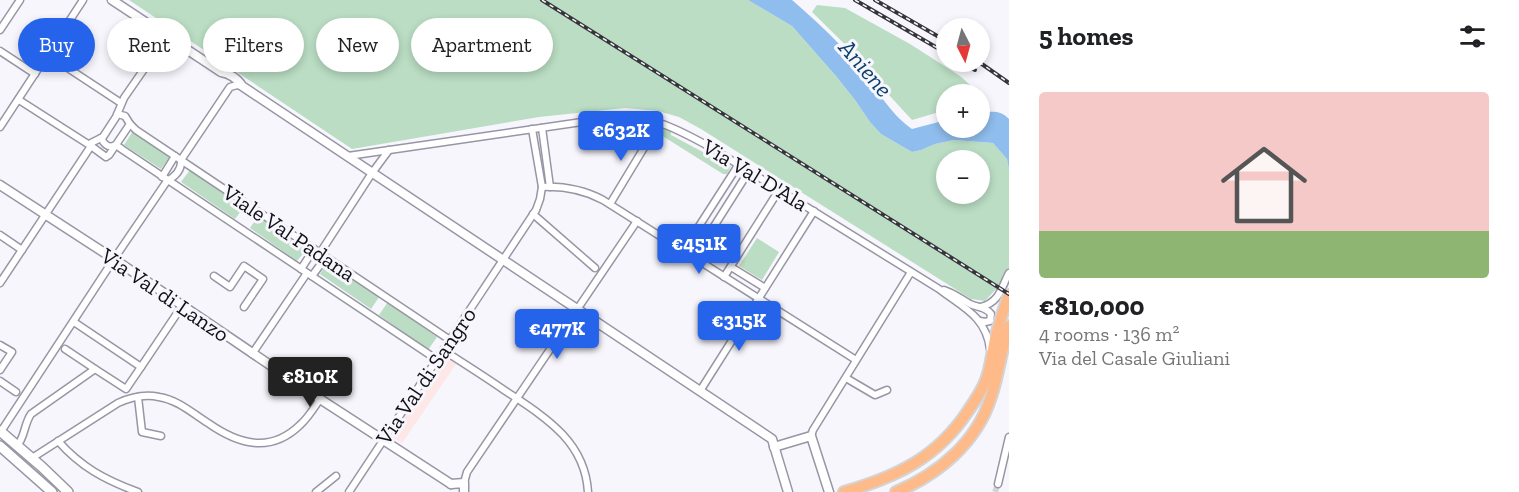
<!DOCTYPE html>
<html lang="en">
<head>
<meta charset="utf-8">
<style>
	body { margin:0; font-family:"Zilla Slab",serif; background:#f6f6f6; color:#202124; height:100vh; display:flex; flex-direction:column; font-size:22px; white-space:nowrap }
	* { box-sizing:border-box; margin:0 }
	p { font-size:20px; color:#757577 }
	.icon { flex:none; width:33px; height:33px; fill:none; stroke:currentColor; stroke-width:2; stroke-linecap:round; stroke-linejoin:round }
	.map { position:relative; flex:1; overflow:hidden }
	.drawer { display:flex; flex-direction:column; background:#fff; width:510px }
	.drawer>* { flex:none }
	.banner { position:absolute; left:18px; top:18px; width:570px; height:54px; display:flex; gap:12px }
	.needle { width:39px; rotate:174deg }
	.tools { position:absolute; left:936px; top:18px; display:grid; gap:12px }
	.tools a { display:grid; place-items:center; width:54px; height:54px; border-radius:50%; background:#fff; box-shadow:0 3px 9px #0003; font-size:30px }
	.price { position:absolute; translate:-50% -51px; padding:0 14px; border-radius:6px; background:#2563eb; color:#fff; font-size:20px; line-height:39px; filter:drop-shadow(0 2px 3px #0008) }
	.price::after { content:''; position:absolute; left:50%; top:36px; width:18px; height:14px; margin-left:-9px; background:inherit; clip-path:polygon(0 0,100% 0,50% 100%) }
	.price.active { background:#222; color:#fff }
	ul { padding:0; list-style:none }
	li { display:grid; align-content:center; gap:12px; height:318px; padding:0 30px }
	li span { display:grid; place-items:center; height:186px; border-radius:6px; color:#555 }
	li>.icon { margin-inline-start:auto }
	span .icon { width:108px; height:108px; fill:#fffc; stroke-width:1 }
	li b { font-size:26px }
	h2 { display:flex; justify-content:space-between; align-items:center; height:72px; padding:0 30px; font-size:26px }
	.chip { padding:0 21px; border-radius:27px; background:#fff; box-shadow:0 3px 9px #0003; font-size:21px; line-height:54px }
	.chip.active { background:#2563eb; color:#fff }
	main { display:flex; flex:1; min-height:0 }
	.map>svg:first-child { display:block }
</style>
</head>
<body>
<main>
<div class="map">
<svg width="1009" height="492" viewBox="0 0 1009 492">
	<rect width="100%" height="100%" fill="#f7f6fd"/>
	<path fill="#fde7e7" d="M445 357 456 364 402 443 391 436Z"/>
	<g fill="#baddc3" fill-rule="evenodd">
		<path d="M129 0H748L792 26 836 76 855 100 870 122 881 134 912 152 921 150 935 144 954 140 993 143 1007 159 1009 169V275L985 301 971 299 701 129 679 117 658 111 625 108 539 117 352 149ZM946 160H980V194H946Z"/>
		<path d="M817 5 845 8 910 44 960 76 976 90 977 94H946V110L912 120 889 95 867 66 812 12Z"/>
		<path d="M663 129 671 130V135L727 165 728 163 731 166 727 174H723L661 135 660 133Z"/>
		<path d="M133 131 170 156 161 169 124 145Z"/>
		<path d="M190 170 243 208 235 219 181 182Z"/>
		<path d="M258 216 306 250 297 261 250 228Z"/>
		<path d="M757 238 779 252 762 280 739 266Z"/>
		<path d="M328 262 379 297 371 309 320 274Z"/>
		<path d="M388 302 437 337 428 350 379 315Z"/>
	</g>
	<path fill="#8fbded" d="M748 0H792C815 20 838 41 858 65 876 87 888 112 912 129L946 120V128H980V113C991 111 1001 110 1009 119V169L1007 159 993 143 954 140 935 144 921 150 912 152 881 134 870 122 855 100 836 76 792 26Z"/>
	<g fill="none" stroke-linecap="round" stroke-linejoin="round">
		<path stroke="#d4d4da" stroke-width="6" stroke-dasharray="6 3" stroke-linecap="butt" d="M995 492 998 484"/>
		<defs>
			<g id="minor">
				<path d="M0 30 20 0"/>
				<path d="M0 51 35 74"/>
				<path d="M48 55 121 103"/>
				<path d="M117 114 125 116 130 124 109 155 106 157 91 146V143L103 137 116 117 124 98 167 36"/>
				<path d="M130 124 136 130 450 340"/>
				<path d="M0 127 83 0"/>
				<path d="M542 128 550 187"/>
				<path d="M101 138C104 144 108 149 116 145L123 150 436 359"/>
				<path d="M348 156 616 117C650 114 681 131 710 147L939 289C962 307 986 316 990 349"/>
				<path d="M162 177 175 156"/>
				<path d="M542 187C564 186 584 190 603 200L856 360"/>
				<path d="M610 204 659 123"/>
				<path d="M533 214 595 268"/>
				<path d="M0 235 22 250"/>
				<path d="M683 251 739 164"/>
				<path d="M320 253 372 173 389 150"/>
				<path d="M694 258 749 171"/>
				<path d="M731 267 765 288"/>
				<path d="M301 269 314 249"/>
				<path d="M214 276 230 287 244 266 263 279 244 307"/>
				<path d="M312 276 326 257"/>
				<path d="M724 277 779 190"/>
				<path d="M0 283 91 146 19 100"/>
				<path d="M944 290C954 293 961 299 970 304 978 308 985 306 991 314L990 321 985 322 980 321"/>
				<path d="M981 307C1000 302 1001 288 1009 273"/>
				<path d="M74 322 141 367 182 306"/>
				<path d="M0 345 12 352 0 370"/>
				<path d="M65 349 95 369"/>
				<path d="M443 350C463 363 484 376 504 390 543 416 585 440 588 492"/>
				<path d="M252 354 307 273"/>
				<path d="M846 378 875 395 887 390"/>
				<path d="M0 381 16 392"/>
				<path d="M700 391 814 211"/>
				<path d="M138 397 142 432 161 436"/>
				<path d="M0 433 114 259 167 181C176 176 182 170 181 160L230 87 237 85 242 86"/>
				<path d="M811 436 813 430 911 272"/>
				<path d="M58 441C81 467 105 480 138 492"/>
				<path d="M17 446C25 437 24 424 31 414L95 369 126 389 141 367"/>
				<path d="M32 458 118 403C131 397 146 394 159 397 178 400 192 413 208 423 238 444 270 454 300 425 308 418 314 408 320 399"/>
				<path d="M464 483 467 472 637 221"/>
				<path d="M998 484 1009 437"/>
				<path d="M316 492 336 476"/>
				<path d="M349 492 536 210 540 199 542 187 532 129"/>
			</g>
			<g id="tertiary">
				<path d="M112 0 221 72C229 73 238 79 242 86L772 439 788 492"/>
				<path d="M0 185 114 259 320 399 451 484"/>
				<path d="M774 447 811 436 829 492"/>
				<path d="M451 484 464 483V492"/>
			</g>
			<g id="secondary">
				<path d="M0 431 42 467 68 492"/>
				<path d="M0 446 52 492"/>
			</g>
			<g id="primary">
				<path d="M844 492C896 477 937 458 968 411 975 401 982 391 986 380 991 367 992 353 995 339 999 324 1003 310 1009 295"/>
				<path d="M896 492C939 474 977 442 991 397 999 374 1001 349 1009 326"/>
			</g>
		</defs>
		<use href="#minor" stroke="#9895a5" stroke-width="9"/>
		<use href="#tertiary" stroke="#9895a5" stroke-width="11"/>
		<use href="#secondary" stroke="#9895a5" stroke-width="12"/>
		<use href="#primary" stroke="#d4d4d5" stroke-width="14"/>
		<use href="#minor" stroke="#fff" stroke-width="6"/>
		<use href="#tertiary" stroke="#fff" stroke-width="8"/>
		<use href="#secondary" stroke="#fff" stroke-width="9"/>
		<use href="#primary" stroke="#feba89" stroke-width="10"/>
		<defs>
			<g id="rail">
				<path d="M542 0 1009 294"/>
				<path d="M855 0 946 53"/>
				<path d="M875 0 946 41"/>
				<path d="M961 62 975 70"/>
				<path d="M979 62 1009 83"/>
			</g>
		</defs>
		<use href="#rail" stroke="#36353b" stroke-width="4"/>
		<use href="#rail" stroke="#f7f6fd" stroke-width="1.5" stroke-dasharray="4.5" stroke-linecap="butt"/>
	</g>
	<g text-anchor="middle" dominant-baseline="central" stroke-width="6" stroke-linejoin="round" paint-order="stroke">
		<g font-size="22" fill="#111016" stroke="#f7f6fd">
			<text transform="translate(755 175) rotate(31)">Via Val D'Ala</text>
			<text transform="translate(289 233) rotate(34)">Viale Val Padana</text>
			<text transform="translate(165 295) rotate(34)">Via Val di Lanzo</text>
			<text transform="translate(426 376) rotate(-56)">Via Val di Sangro</text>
		</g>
		<g font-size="24" font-style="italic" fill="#0c406c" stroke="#f7f6fd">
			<text transform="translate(866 68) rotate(49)">Aniene</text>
		</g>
	</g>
</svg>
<div class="tools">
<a><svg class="needle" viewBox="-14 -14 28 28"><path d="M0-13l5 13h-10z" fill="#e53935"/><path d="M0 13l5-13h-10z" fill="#757577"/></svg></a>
<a>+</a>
<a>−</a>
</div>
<b class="price" style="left:621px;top:162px">€632K</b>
<b class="price" style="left:699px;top:275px">€451K</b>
<b class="price" style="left:739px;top:352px">€315K</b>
<b class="price" style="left:557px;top:360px">€477K</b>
<b class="price active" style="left:310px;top:408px">€810K</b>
<div class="banner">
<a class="chip active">Buy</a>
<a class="chip">Rent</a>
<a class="chip">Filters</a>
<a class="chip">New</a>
<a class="chip">Apartment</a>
</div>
</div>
<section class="drawer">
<h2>5 homes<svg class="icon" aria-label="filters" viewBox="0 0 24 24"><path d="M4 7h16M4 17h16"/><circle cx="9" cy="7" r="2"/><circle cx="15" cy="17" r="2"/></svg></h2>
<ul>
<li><span style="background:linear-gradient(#f6c9c9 75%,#8fb573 0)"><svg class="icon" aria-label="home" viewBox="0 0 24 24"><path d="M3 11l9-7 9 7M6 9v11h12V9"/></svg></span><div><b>€810,000</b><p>4 rooms · 136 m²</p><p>Via del Casale Giuliani</p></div></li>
</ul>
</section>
</main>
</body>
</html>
